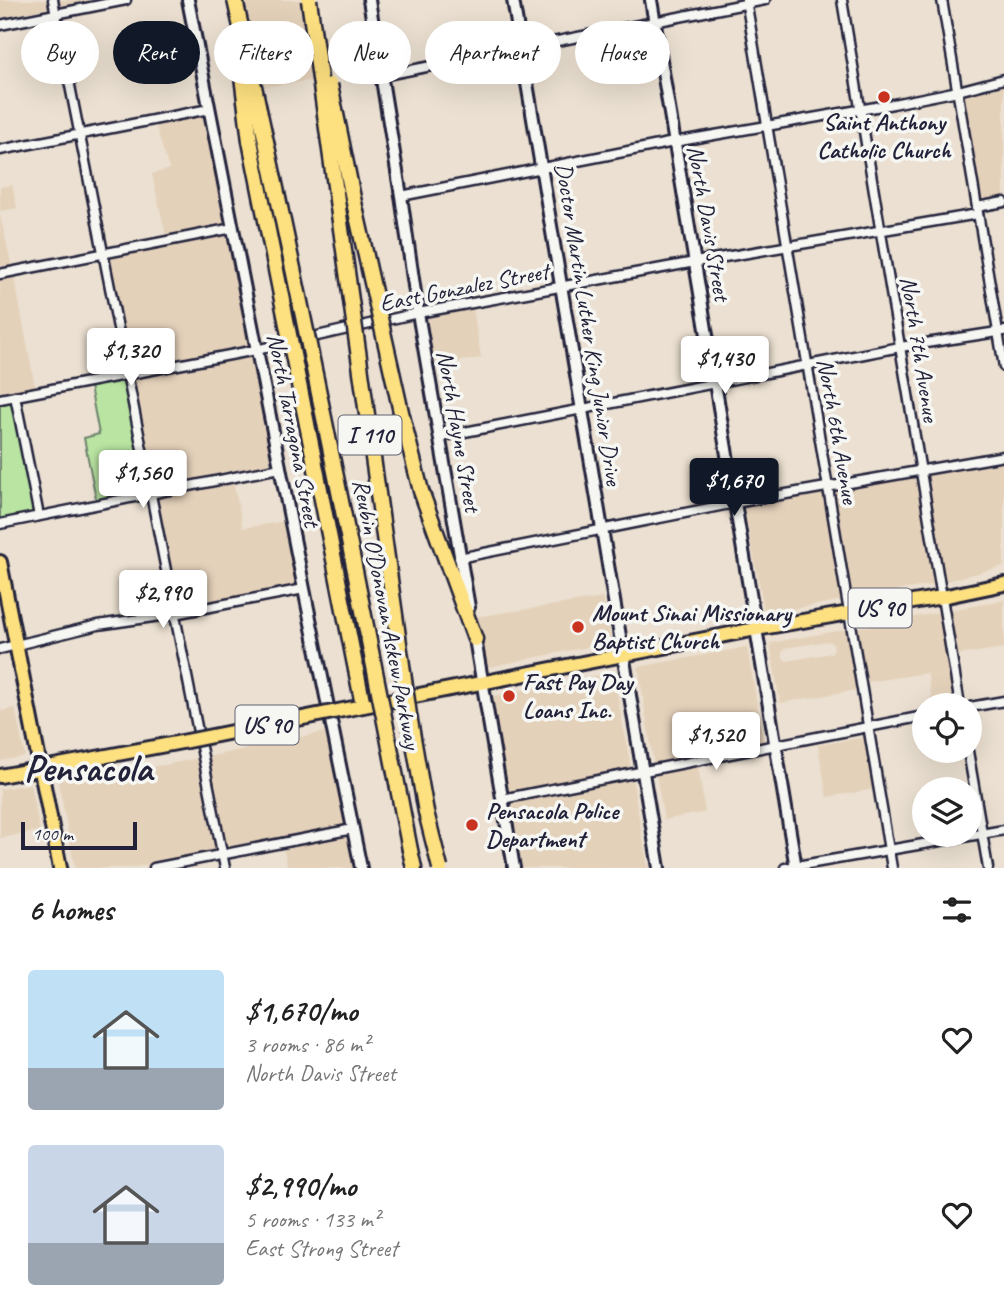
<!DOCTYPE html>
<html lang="en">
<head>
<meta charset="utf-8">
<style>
	body { margin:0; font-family:Caveat,sans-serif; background:#f2f2f2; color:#222; height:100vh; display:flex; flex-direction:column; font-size:26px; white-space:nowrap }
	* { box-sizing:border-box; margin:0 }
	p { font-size:23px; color:#767676 }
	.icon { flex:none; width:38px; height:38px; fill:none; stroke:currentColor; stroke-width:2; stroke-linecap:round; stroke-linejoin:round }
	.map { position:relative; height:868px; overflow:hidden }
	.drawer { display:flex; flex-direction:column; background:#fff; flex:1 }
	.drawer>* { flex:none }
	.hud { position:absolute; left:21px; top:21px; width:962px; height:63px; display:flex; gap:14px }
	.fabs { position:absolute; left:912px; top:693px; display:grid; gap:14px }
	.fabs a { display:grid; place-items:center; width:70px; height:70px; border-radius:50%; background:#fff; box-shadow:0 7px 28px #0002; font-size:35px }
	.scale { position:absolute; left:21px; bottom:18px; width:116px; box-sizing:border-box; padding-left:7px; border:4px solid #22223b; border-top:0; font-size:19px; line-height:24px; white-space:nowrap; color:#22223b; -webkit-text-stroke:5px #f6f6f2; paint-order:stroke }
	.price { position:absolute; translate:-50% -60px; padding:0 16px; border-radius:7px; background:#fff; color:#222; font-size:23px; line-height:46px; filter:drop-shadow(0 2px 4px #0008) }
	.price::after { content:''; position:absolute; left:50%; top:42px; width:21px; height:16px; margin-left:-10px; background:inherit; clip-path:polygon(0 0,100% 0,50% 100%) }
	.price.on { background:#111827; color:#fff }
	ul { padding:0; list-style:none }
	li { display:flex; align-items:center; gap:21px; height:175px; padding:0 28px }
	li span { display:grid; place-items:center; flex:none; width:196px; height:140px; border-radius:7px; color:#555 }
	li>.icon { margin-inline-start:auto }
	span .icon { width:84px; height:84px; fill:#fffc; stroke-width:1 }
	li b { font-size:30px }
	h2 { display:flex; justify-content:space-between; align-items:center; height:84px; padding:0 28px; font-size:30px }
	.pill { padding:0 24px; border-radius:32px; background:#fff; box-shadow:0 7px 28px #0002; font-size:24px; line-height:63px }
	.pill.on { background:#111827; color:#fff }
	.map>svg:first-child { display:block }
</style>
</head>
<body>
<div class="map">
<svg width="1004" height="868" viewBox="0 0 1004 868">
	<rect width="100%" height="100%" fill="#ebe0d1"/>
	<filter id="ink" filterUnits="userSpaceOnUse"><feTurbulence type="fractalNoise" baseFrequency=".0143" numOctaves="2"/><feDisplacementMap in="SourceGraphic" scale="14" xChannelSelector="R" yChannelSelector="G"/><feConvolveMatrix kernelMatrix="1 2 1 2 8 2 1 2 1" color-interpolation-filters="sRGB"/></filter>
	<g filter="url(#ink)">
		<g fill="#e4d1ba" fill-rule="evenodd">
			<path d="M0 0H46L48 8 0 18Z"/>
			<path d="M57 0H104L58 9Z"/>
			<path d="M245 0H304L316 80 264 87Z"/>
			<path d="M1004 84V198L980 202 962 94Z"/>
			<path d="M206 114 229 224 166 236 152 174 169 169 155 124Z"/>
			<path d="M12 185 17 208 0 211V187Z"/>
			<path d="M0 215 12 267 0 269Z"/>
			<path d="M230 233 252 346 130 369 108 257Z"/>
			<path d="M14 275 35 387 0 394V278Z"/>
			<path d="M473 308 481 358 431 366 423 317Z"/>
			<path d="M253 355 275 464 154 488 131 377Z"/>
			<path d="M1004 460V566L943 582 925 474Z"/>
			<path d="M917 476 936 584 850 599 832 491Z"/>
			<path d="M233 481 243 528 286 521 299 586 177 609 155 497Z"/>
			<path d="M825 492 843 600 765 614 744 507Z"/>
			<path d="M603 598 611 642 484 668 475 617Z"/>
			<path d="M1004 600V648L957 655 964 704 948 611Z"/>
			<path d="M941 612 956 705H933L927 673 867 682 873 722H871L855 628Z"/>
			<path d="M848 629 864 724H860L856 690 780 703 770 643ZM829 641 833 644 834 649 831 653 787 661 783 658 782 653 785 648Z"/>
			<path d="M747 647 764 743 654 765 638 667Z"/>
			<path d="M613 672 631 769 505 794 489 697Z"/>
			<path d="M15 708 25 756 0 761V711Z"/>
			<path d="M329 731 348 825 225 850 207 757Z"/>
			<path d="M865 732 875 789 827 797 818 745 861 738V733Z"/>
			<path d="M199 758 218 851 130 868H75L58 780 164 765Z"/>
			<path d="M698 765 705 812 664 820 656 774Z"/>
			<path d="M632 778 648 868H518L507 803Z"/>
			<path d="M30 784 40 831 0 838V789Z"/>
			<path d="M350 834 357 868H288L283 847Z"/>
		</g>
		<g fill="#b9e4a1" stroke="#6e836e" stroke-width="2">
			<path d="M127 374 151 494 97 504 84 438 99 434 89 381Z"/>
			<path d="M15 396 39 516 0 524V399Z"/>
		</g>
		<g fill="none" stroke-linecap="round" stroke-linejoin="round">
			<defs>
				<g id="street">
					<path d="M53 0 225 868"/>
					<path d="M746 0 892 868"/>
					<path d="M842 0 960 705"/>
					<path d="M942 0 1004 367"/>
					<path d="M0 25 126 0"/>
					<path d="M381 76 765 0"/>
					<path d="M0 150 209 109"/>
					<path d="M401 196 674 142 893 104 958 91 1004 79"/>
					<path d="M977 207 1004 202"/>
					<path d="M0 274 233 228"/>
					<path d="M15 396 39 516"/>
					<path d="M0 399 256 350 418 313 695 262 978 214"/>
					<path d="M439 437 900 347 1004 331"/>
					<path d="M0 524 280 468"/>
					<path d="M459 558 735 503 1004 456"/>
					<path d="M0 649 98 625 174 614 304 589"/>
					<path d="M970 707 1004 701"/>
					<path d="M968 751 988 868"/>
					<path d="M502 799 924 716"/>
					<path d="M154 868 353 829"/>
					<path d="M785 868 1004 830"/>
				</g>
				<g id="secondary">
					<path d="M188 0 304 589 361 868"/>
					<path d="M369 0 401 196 418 313 469 607"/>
					<path d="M513 0 659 868"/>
					<path d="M651 0 796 868"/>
					<path d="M474 633 514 868"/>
				</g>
				<g id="primary">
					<path d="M0 562 60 868"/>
					<path d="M348 709 756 629 942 597 1004 584"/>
					<path d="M0 776 187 741"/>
				</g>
				<g id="highway">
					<path d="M401 412 421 491 475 639"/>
					<path d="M307 424 363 705"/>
					<path d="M410 850 414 868"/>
				</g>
			</defs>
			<use href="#street" stroke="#22223b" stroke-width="13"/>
			<use href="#secondary" stroke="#22223b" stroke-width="16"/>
			<use href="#primary" stroke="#22223b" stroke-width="18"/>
			<use href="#highway" stroke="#22223b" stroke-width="19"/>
			<use href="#street" stroke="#f6f6f2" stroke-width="8"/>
			<use href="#secondary" stroke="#f6f6f2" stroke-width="10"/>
			<use href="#primary" stroke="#fde080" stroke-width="12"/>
			<use href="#highway" stroke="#fde080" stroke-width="14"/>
			<defs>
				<path id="primary-bridge" d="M187 741 348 709"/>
				<g id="highway-bridge">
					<path d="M235 0C298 283 355 566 410 850"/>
					<path d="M309 0 409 715 426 812 440 868"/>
					<path d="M240 60 250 141 307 424"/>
					<path d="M330 85 353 198 401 412"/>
				</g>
			</defs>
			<use href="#primary-bridge" stroke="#22223b" stroke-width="18" stroke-linecap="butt"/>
			<use href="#highway-bridge" stroke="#22223b" stroke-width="19" stroke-linecap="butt"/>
			<use href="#primary-bridge" stroke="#fde080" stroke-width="12"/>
			<use href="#highway-bridge" stroke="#fde080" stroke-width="14"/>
		</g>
	</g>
	<g fill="#c8321e" stroke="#f6f6f2" stroke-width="2.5">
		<circle cx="884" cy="97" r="7"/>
		<circle cx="578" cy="627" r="7"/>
		<circle cx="509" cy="696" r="7"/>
		<circle cx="472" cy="825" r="7"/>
	</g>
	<g text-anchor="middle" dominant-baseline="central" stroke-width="7" stroke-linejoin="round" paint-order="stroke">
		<g fill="#f6f6f2" stroke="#626272" stroke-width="2">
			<rect x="338.5" y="415.5" width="63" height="39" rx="5"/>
			<rect x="848.5" y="588.5" width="63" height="39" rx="5"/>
			<rect x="235.5" y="705.5" width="63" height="39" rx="5"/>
		</g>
		<g font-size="23" font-weight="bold" fill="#22223b">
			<text x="370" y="435">I 110</text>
			<text x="880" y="608">US 90</text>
			<text x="267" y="725">US 90</text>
		</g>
		<g font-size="24" font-weight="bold" fill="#22223b" stroke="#f6f6f2" text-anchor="start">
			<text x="884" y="122" text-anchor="middle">Saint Anthony<tspan x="884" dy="28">Catholic Church</tspan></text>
			<text x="592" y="613">Mount Sinai Missionary<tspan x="592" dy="28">Baptist Church</tspan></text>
			<text x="523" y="682">Fast Pay Day<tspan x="523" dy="28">Loans Inc.</tspan></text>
			<text x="486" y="811">Pensacola Police<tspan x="486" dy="28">Department</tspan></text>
		</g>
		<g font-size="24" fill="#22223b" stroke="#f6f6f2">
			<text transform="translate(709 223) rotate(80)">North Davis Street</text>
			<text transform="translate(464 287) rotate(-11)">East Gonzalez Street</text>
			<text transform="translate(589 324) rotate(81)">Doctor Martin Luther King Junior Drive</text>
			<text transform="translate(920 349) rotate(81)">North 7th Avenue</text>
			<text transform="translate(294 430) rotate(79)">North Tarragona Street</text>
			<text transform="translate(459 431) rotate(80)">North Hayne Street</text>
			<text transform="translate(838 431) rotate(80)">North 6th Avenue</text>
			<text transform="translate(387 614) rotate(79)">Reubin O'Donovan Askew Parkway</text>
		</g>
		<g font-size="38" font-weight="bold" fill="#22223b" stroke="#f6f6f2">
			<text x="88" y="768">Pensacola</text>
		</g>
	</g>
</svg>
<div class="fabs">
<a><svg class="icon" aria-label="locate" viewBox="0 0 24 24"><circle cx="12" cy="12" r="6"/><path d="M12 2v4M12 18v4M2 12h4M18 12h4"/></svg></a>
<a><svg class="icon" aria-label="layers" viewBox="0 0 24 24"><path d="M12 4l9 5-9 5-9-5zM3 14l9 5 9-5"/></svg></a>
</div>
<div class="scale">100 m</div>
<b class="price" style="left:131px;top:388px">$1,320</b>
<b class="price" style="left:725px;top:396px">$1,430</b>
<b class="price" style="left:143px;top:510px">$1,560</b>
<b class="price on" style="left:734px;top:518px">$1,670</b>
<b class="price" style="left:163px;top:630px">$2,990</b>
<b class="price" style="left:716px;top:772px">$1,520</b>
<div class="hud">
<a class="pill">Buy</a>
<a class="pill on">Rent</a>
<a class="pill">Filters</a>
<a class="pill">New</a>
<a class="pill">Apartment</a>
<a class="pill">House</a>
</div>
</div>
<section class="drawer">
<h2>6 homes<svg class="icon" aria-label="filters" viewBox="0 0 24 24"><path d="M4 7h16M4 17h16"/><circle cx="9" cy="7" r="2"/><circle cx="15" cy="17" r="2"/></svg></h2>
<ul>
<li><span style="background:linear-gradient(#bfe0f5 70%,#9aa5b1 0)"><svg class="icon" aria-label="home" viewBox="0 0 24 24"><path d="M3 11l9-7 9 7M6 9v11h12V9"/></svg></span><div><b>$1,670/mo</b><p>3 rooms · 86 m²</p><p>North Davis Street</p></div><svg class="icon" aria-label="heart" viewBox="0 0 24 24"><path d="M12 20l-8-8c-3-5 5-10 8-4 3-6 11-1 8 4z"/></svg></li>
<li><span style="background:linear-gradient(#c9d6e8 70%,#9aa5b1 0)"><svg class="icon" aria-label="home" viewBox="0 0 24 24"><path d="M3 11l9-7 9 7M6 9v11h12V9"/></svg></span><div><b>$2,990/mo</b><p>5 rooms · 133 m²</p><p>East Strong Street</p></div><svg class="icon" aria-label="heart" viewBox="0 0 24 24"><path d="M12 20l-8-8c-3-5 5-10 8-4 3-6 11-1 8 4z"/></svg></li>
</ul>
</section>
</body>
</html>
